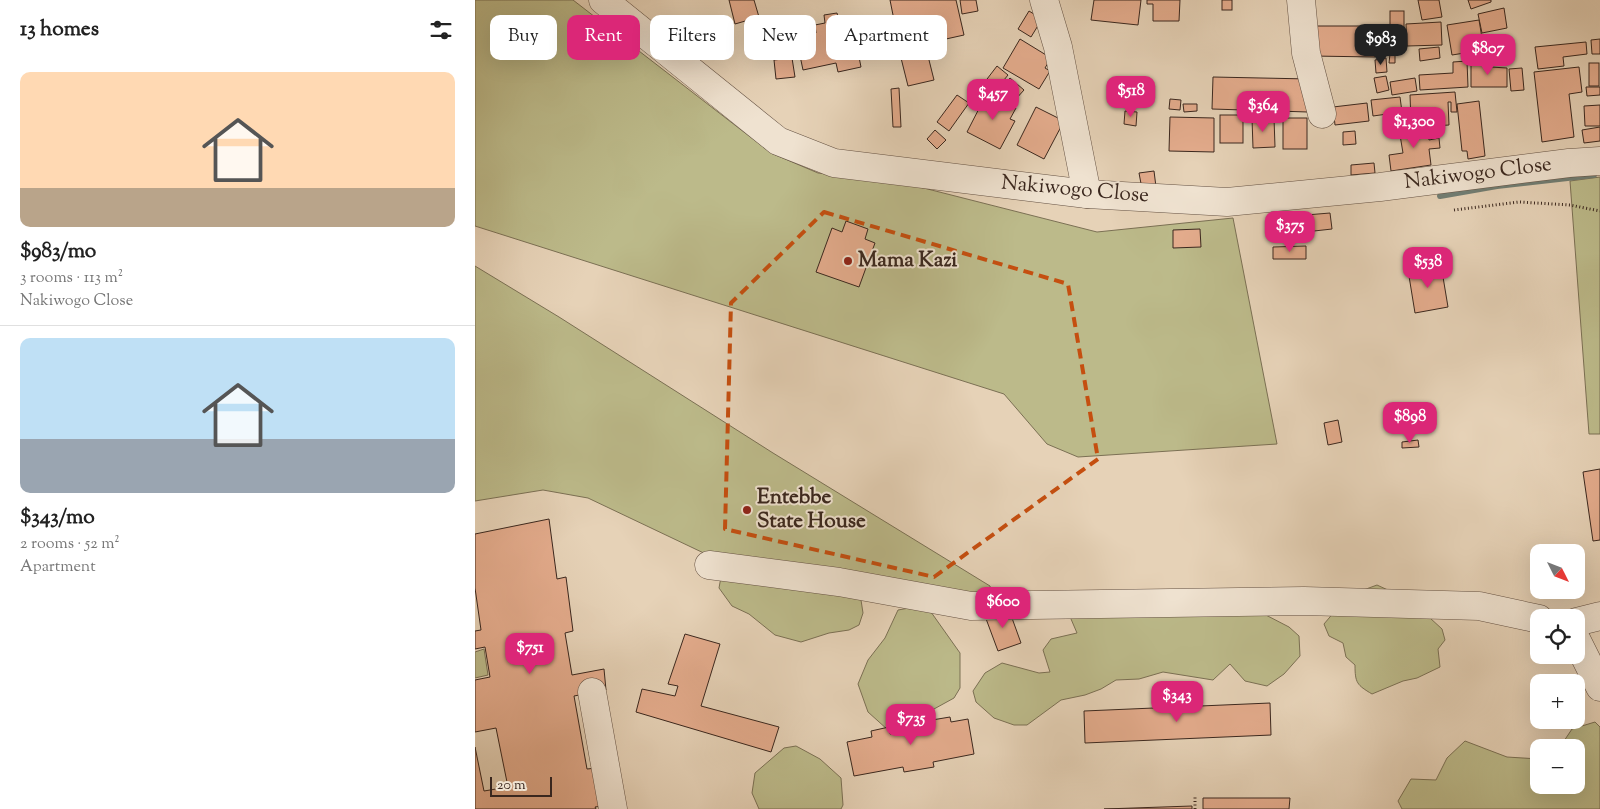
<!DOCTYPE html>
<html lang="en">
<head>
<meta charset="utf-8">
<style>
	body { margin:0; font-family:"Sorts Mill Goudy",serif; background:#f2f2f2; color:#222; height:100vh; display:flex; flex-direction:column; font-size:19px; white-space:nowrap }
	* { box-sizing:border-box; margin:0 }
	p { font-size:16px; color:#767676 }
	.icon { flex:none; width:28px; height:28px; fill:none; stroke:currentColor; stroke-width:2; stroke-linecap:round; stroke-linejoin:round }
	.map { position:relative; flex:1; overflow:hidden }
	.panel { display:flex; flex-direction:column; background:#fff; width:475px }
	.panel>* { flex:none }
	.banner { position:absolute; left:15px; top:15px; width:475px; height:45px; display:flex; gap:10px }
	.needle { width:32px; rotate:132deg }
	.controls { position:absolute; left:1055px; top:544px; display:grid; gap:10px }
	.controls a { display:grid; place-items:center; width:55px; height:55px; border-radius:10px; background:#fff; box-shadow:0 5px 20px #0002; font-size:25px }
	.scale { position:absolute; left:15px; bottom:12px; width:62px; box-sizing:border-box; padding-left:5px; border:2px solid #3a271e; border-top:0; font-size:14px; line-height:18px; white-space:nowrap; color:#3a271e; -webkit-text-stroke:4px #efe2d0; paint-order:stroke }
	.price { position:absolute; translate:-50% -42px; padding:0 11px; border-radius:10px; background:#db2777; color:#fff; font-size:16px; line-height:32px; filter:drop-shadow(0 1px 2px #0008) }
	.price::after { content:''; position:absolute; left:50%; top:30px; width:15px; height:11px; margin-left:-8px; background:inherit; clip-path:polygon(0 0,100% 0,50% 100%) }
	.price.active { background:#222; color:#fff }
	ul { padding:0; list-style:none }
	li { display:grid; align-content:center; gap:10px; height:265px; padding:0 20px }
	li+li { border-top:1px solid #e0e0e0 }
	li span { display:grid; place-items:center; height:155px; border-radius:10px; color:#555 }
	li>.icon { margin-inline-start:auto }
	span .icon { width:90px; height:90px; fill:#fffc; stroke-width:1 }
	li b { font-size:21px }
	h2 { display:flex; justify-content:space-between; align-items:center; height:60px; padding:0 20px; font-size:21px }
	.chip { padding:0 18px; border-radius:10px; background:#fff; box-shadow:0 5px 20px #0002; font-size:18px; line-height:45px }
	.chip.active { background:#db2777; color:#fff }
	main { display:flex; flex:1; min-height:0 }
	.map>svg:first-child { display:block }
</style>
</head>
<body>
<main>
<section class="panel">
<h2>13 homes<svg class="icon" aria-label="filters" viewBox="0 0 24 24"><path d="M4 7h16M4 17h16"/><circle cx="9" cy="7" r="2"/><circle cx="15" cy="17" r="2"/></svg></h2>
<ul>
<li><span style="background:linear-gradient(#ffd9b3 75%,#b9a48a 0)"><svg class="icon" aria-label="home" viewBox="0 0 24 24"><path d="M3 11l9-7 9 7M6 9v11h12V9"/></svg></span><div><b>$983/mo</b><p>3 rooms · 113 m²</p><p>Nakiwogo Close</p></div></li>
<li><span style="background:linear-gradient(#bfe0f5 65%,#9aa5b1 0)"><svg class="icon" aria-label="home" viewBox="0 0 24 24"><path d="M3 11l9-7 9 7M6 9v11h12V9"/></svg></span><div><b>$343/mo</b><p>2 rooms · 52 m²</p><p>Apartment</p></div></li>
</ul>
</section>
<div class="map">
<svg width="1125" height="809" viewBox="0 0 1125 809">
	<rect width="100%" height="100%" fill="#e6d2b7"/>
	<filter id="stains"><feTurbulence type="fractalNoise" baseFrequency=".004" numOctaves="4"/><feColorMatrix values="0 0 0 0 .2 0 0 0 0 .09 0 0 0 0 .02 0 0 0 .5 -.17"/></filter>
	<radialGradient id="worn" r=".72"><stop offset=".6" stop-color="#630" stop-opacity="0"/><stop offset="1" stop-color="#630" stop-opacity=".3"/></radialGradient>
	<g fill="#bcba8a" stroke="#7b7054">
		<path d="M0 0H98L296 153 343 173 421 181 622 232 758 218 802 444 603 457 572 444 529 394 0 226Z"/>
		<path d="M1125 177V434H1114L1095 181Z"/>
		<path d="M0 266 84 317 298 453 515 586 518 600 395 582 386 600 388 613 384 625 374 630 354 633 326 642 300 635 274 614 257 606 244 588 246 577 235 556 113 498 68 490 0 501Z"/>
		<path d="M902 585 915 591 945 618H955L967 629 970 640 963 649 965 667 942 678 928 681 897 694C882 685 880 683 880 665L871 657 868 643 854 636 849 624 860 611 883 592Z"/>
		<path d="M451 605 485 653V688L479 698 459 709 438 728 413 730 393 712 383 684 393 660 410 638 423 610Z"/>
		<path d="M593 612H785L814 627 824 636 825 656 809 674 792 686 770 681 755 664 738 680 688 672 664 679 641 680 626 689 610 695 586 700 552 725H539L519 718 501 702 498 691 510 673 527 663 564 673 575 672 568 650 576 639 602 633Z"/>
		<path d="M9 649 13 675 0 678V652Z"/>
		<path d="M1120 722 1125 727V809H927L923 801 936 779 961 780 972 758 990 741 1032 757 1064 759V785H1101V748L1085 747 1097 729Z"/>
		<path d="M321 746 345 759 366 778 368 805 366 809H284L277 793 280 773 309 748Z"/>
	</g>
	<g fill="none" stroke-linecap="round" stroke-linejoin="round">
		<path stroke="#717e74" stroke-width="6" d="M965 196 1022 186 1119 175"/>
	</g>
	<g fill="#e4ac8d" stroke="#3a271e">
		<path d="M254 0H279L284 17 260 24Z"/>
		<path d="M415 0H481L489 35 462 41 459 24 455 25 456 32 448 34 451 50 426 55Z"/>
		<path d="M485 0H501L503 11 487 14Z"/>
		<path d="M619 0H666L663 25 616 20Z"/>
		<path d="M672 0H705L704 21H678V4H672Z"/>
		<rect x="747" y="0" width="10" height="10"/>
		<path d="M943 0H964L967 17 947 20Z"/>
		<path d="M993 0H1016V2L996 9Z"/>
		<path d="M1029 8 1032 28 1007 33 1003 14Z"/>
		<path d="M554 11 567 19 556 37 543 29Z"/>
		<rect x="915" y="11" width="14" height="25"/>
		<path d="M362 13 365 25 384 21 386 28 399 25 404 52 384 57 386 67 363 72 361 63 328 70 324 51 335 48 333 35 341 33 340 25 350 23 349 15Z"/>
		<path d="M1004 20 1008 44 1002 45V51L977 55 972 25Z"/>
		<path d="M966 22 967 45 932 46 931 24Z"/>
		<path d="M837 26H901L900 57 837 56Z"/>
		<path d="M545 39 576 58 570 68 575 71 564 89 528 68Z"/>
		<path d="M1125 39V54H1117L1116 40Z"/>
		<path d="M1111 42 1112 54 1088 57 1089 66 1063 69 1060 47Z"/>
		<path d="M964 47 965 58 945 61 944 49Z"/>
		<path d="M452 52 459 80 433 86 426 58Z"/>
		<path d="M915 54H920V63H914Z"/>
		<path d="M317 58 320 77 301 79 299 60Z"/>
		<path d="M911 58 912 72 901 73 900 60Z"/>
		<path d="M992 61 993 87 945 90 944 75 978 73V62Z"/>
		<path d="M996 62 1016 63V67L1032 68V87H996Z"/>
		<rect x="1114" y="63" width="10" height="23"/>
		<path d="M522 66 533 75 520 91 509 83Z"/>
		<path d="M1104 67 1107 92 1094 94 1099 137 1067 142 1059 72Z"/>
		<path d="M1047 68 1049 90 1036 91 1034 69Z"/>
		<path d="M911 76 914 90 902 93 899 78Z"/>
		<path d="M738 77 834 79 833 112 737 109Z"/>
		<path d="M535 78 549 90 540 100 526 88Z"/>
		<path d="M940 78 942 91 917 95 915 82Z"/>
		<path d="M1111 87H1125V95L1112 96Z"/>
		<path d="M424 88 426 127H418L416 89Z"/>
		<path d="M980 92 982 112H976V102H973L974 125 958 126V121L936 122 935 95Z"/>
		<path d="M512 93 541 108 535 119 540 121 525 149 492 132Z"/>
		<path d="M482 95 494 103 474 131 462 122Z"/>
		<path d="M925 97 927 112 898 116 896 100Z"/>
		<path d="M695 99 706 100 705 110 694 109Z"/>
		<path d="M1004 101 1010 156 993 159 992 151H987L982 104Z"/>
		<path d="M892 103 894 121 860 125 858 107Z"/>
		<path d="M708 104H722V111L709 112Z"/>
		<path d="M1125 105V126H1110L1109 106Z"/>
		<path d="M561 107 589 121 569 159 542 145Z"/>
		<path d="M650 111 662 112 661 126 649 124Z"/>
		<rect x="745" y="115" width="23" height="28"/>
		<path d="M695 117 739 118V152L694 151Z"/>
		<path d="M777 118H799L800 147 778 148Z"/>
		<rect x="808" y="118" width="24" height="31"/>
		<path d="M952 125 954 140 964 138 965 148 954 149 956 165 916 171 914 155 928 153 924 129Z"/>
		<path d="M1125 127V141L1109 143 1107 130Z"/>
		<path d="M460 130 471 140 462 149 452 139Z"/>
		<path d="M880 131 881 144 868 145V132Z"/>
		<path d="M899 163 900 173 876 175V165Z"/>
		<path d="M679 171 681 187 667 189 664 173Z"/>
		<path d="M855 213 857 229 821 233 819 216Z"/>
		<path d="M371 221 393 229 390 239 400 243 384 287 341 272 357 228 367 232Z"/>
		<path d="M725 229 726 247 698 248V230Z"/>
		<path d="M831 246V259H798V247Z"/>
		<path d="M966 265 973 307 940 313 933 270Z"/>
		<path d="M863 420 867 442 853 445 849 423Z"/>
		<path d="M943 440 944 447 927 448V442Z"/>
		<path d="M1125 469V540L1118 541 1108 472Z"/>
		<path d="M74 519 82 579 91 577 98 631 90 633 97 675 129 669 131 690 99 696 112 769 122 768 128 806 120 807 121 809H0V747L9 791 33 787 21 728 0 732V680L15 677 10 647 0 649V631L6 630 0 588V534Z"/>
		<path d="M533 607 546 643 523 651 510 616Z"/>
		<path d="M210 634 245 644 226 706 304 727 296 752 161 712 167 689 200 696 203 686 193 684Z"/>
		<path d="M795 703 796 735 610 743 609 711Z"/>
		<path d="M448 715 450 727 458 726 457 720 475 717 476 722 493 719 499 754 458 762 459 767 429 772 428 767 379 776 372 742 397 737 396 731 414 727 415 734 422 733 420 720Z"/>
		<path d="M728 798H815L814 809H728Z"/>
		<path d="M717 806V809H629Z"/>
	</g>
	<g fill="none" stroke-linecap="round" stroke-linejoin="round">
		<defs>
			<g id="minor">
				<path d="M128 0 303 141 359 163 612 194 752 202 905 187 1094 163 1125 161"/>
				<path d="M569 0 583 47 612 194"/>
				<path d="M826 0 831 53 847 114"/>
				<path d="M234 565 364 582 496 606 829 601 1004 606 1064 619"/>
				<path d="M1101 622 1125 616"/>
				<path d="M1101 639 1125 687"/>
				<path d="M117 692 138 809"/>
			</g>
		</defs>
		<use href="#minor" stroke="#655244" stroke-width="29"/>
		<g stroke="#3a271e" stroke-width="3" stroke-dasharray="1 2.5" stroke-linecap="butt">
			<path d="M979 210 1044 202 1095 205 1125 211"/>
			<path d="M720 809V795"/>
		</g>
		<use href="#minor" stroke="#efe2d0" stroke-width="28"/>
	</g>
	<path fill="none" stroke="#c54f10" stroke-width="4" stroke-dasharray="10 6" stroke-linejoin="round" d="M349 212 593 284 623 459 459 577 250 529 256 303Z"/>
	<g fill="#8f2418" stroke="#efe2d0" stroke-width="2">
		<circle cx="373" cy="261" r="5"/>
		<circle cx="272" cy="510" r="5"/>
	</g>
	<g text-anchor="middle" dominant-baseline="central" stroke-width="4" stroke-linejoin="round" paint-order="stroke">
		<g font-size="21" fill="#3a271e" stroke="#efe2d0">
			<text transform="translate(1003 174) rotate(-7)">Nakiwogo Close</text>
			<text transform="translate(600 190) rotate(5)">Nakiwogo Close</text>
		</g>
		<g font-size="21" font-weight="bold" fill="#3a271e" stroke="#efe2d0" text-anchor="start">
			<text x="383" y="261">Mama Kazi</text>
			<text x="282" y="498">Entebbe<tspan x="282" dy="24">State House</tspan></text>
		</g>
	</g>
	<rect width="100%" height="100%" filter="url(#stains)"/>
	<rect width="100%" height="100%" fill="url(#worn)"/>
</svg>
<div class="controls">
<a><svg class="needle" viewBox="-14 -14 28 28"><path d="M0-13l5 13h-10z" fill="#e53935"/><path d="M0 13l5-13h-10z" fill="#767676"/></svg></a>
<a><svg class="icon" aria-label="locate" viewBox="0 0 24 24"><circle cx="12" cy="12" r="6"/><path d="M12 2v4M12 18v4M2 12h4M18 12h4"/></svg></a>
<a>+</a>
<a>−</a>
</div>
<div class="scale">20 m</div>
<b class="price active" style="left:906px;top:66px">$983</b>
<b class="price" style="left:1013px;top:76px">$807</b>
<b class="price" style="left:656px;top:118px">$518</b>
<b class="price" style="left:518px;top:121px">$457</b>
<b class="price" style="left:788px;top:133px">$364</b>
<b class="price" style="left:939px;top:149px">$1,300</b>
<b class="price" style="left:815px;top:253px">$375</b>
<b class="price" style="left:953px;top:289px">$538</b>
<b class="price" style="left:935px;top:444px">$898</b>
<b class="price" style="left:528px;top:629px">$600</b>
<b class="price" style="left:55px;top:675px">$751</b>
<b class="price" style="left:702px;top:723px">$343</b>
<b class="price" style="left:436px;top:746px">$735</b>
<div class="banner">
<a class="chip">Buy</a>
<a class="chip active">Rent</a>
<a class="chip">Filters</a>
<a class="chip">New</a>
<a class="chip">Apartment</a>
</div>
</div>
</main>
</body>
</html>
